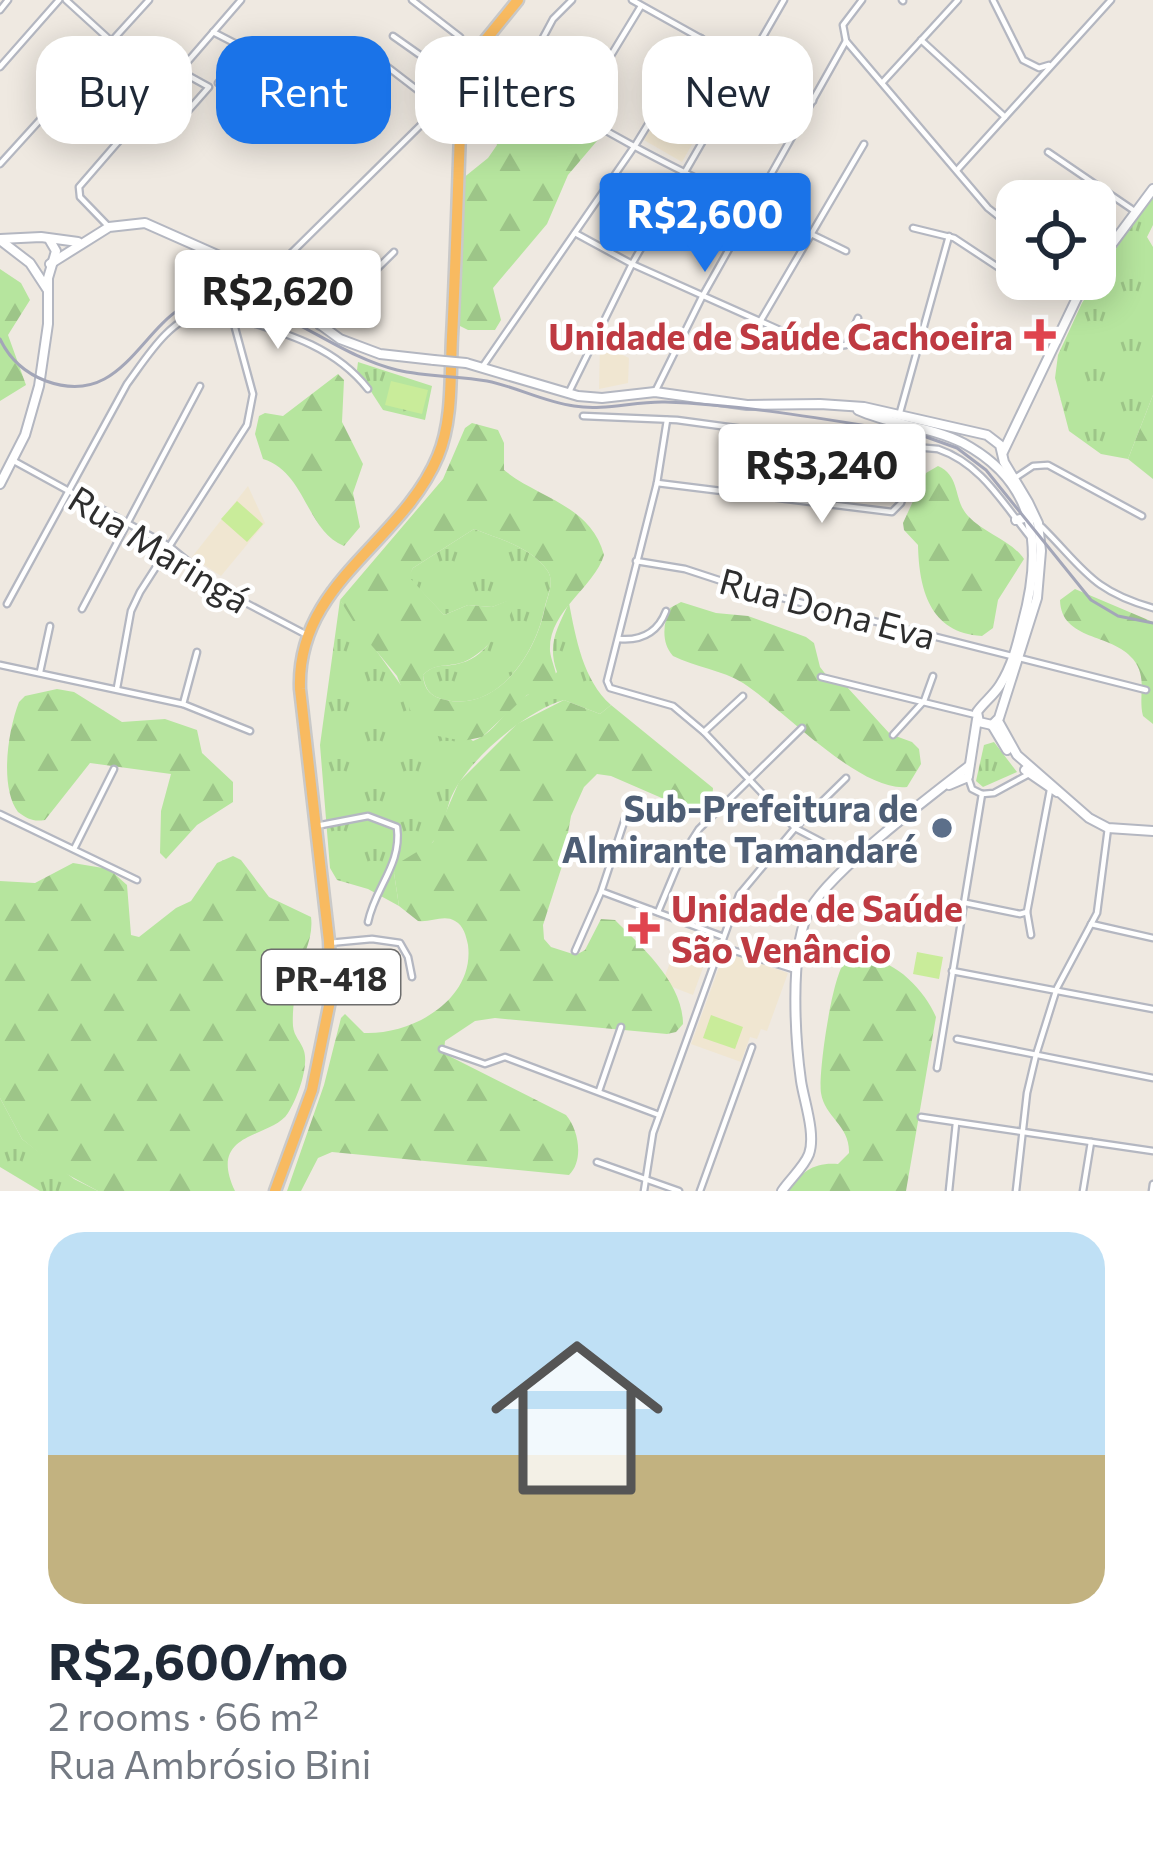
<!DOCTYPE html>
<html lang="en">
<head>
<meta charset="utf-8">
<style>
	body { margin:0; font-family:Commissioner,sans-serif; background:#f2f2f3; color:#1f2937; height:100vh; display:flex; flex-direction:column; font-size:45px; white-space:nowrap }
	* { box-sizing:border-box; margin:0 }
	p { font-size:39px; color:#747a83 }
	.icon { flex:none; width:66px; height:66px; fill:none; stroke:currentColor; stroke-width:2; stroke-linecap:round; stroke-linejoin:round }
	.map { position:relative; height:1191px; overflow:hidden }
	.side { display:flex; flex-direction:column; background:#fff; flex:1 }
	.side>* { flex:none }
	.banner { position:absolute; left:36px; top:36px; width:1083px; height:108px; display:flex; gap:24px }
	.buttons { position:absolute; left:996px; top:180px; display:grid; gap:24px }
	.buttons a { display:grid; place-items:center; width:120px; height:120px; border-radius:24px; background:#fff; box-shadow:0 6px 30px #0003; font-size:60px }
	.price { position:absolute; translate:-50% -102px; padding:0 27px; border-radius:12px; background:#fff; color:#222; font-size:39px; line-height:78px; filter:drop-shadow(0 3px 6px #0008) }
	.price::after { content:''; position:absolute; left:50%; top:72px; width:36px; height:27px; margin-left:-18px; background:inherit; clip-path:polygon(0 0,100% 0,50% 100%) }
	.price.current { background:#1a73e8; color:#fff }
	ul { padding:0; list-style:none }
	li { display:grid; align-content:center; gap:24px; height:636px; padding:0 48px }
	li span { display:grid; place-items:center; height:372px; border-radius:36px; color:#555 }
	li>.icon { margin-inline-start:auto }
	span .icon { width:216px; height:216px; fill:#fffc; stroke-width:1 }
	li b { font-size:51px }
	.tag { padding:0 42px; border-radius:36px; background:#fff; box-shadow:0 6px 30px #0003; font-size:42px; line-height:108px }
	.tag.current { background:#1a73e8; color:#fff }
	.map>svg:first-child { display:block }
</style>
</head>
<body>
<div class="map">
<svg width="1153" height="1191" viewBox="0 0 1153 1191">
	<defs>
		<pattern id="grass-tufts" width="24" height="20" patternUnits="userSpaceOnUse" patternTransform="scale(3)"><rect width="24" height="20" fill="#b6e59e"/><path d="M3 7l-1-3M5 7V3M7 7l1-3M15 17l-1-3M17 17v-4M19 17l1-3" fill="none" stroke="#9dc588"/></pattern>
		<pattern id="forest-firs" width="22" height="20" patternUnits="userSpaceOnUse" patternTransform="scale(3)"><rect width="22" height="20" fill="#b6e59e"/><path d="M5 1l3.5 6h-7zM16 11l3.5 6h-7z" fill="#9dc588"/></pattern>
	</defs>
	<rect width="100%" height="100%" fill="#efe9e1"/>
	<g fill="#f0e6d1">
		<path d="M675 88 712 109 682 162 644 140Z"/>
		<path d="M600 344 629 358 628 383 599 389Z"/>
		<path d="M248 486 265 523 221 576 192 557Z"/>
		<path d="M725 951 788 973 767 1031 761 1029 757 1039 750 1037 741 1062 691 1044Z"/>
		<path d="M674 953 704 965 693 995 662 983Z"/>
	</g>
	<g fill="url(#grass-tufts)">
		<path d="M1153 190V225L1147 237 1153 247V395L1128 459 1101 454 1069 431 1055 378 1058 355 1082 303Z"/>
		<path d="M358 362 432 386 425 420 383 410 357 370Z"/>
		<path d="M474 529C499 539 531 547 547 570 555 581 548 594 545 606 537 651 499 712 446 700 431 697 425 690 423 675 436 662 445 668 461 663 489 656 501 625 508 601L492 607 468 605 444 615 408 577 413 568Z"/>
		<path d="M340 600 403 688 473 741C491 734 498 721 511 708 528 691 538 693 557 672 547 644 557 629 569 603 576 639 583 680 611 705L600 714 564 700C525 711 465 762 450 800 445 815 443 832 431 844 417 857 406 854 394 873L399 906 368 889 337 880 330 868 320 745Z"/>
		<path d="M994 742 1017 772 983 787 976 781 984 745Z"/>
		<path d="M0 1098 22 1139 74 1179 98 1191H40L0 1167Z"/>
	</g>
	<g fill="url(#forest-firs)" fill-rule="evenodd">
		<path d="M514 72C530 94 517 124 535 142L546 144 559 133 553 102 558 98C576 103 597 116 602 135L568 175 547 224 493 288 501 320 495 330H468L454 323 462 179 488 158 497 145 482 103V88L501 74Z"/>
		<path d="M0 269 21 283 30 300 8 335 26 385 0 401Z"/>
		<path d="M338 374 344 380 342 422 363 464 353 493 360 527 344 546C306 531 306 472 263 459L255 434 259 416 265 413 283 416Z"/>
		<path d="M1153 395V479L1128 459Z"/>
		<path d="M472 423 498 430 504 443V470C538 498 591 505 604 555 594 588 548 611 550 651 551 660 556 670 557 680L550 689 527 695 482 737 463 741 428 734 411 712 397 676 358 629 340 600 443 479 465 428ZM474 529C499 539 531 547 547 570 555 581 548 595 545 607 537 651 499 712 446 700 431 697 424 690 423 675 435 663 445 667 460 663 479 659 510 625 513 606L509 600 492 607 468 605 444 615 409 577 413 568Z"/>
		<path d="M938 466C961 476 953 500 968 516 984 533 1012 541 1024 559L998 600 993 628 982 636C929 633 919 588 918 545L904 530 903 523 926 473Z"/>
		<path d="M1075 589 1153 622V724L1143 716C1138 695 1148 678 1133 659 1112 633 1061 641 1060 600Z"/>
		<path d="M681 602 716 613 748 616 806 637 814 643 820 667 827 676 847 687 890 734 912 742 919 749 921 764 907 787C859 792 782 708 743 683 722 670 695 667 673 656 661 643 663 623 670 608Z"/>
		<path d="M57 689 74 692 122 722 165 719 197 730 202 753 233 782V802L197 825 166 859 160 853 161 811 171 774 90 763 45 820C33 822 28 819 18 812 0 788 7 733 19 702L25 696Z"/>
		<path d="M564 700 600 714 611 705 713 788 712 801 694 812 611 776 597 774 584 787 571 816 562 866 543 925 544 939 551 947 576 955 585 950 601 919 615 920C642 947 683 983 683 1024L676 1032 667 1034 495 1018 475 1021 445 1041 444 1052 451 1057 566 1115C579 1130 584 1161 569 1175L332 1152 318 1158 301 1191H287L324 1085 341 1018 345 1014 364 1033C412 1035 475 1000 468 945 466 936 464 926 455 921 444 914 430 923 418 921L399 906 394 873 397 864 433 842 459 782 517 724Z"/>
		<path d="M233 856 241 860 269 897 311 917C314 939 301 958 297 980 295 993 292 1012 293 1026 294 1037 301 1041 304 1051 309 1067 297 1099 288 1113 272 1139 206 1130 235 1191H98L61 1171 22 1139 0 1098V881L35 883 73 863 109 869 127 885 131 935 139 937 176 908 191 901 217 863Z"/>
		<path d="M867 959C896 960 925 991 936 1017L906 1191H789C801 1171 815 1162 838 1164L849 1153C850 1125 825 1118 821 1093 818 1074 832 975 845 962Z"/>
	</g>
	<g fill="#c9ec9a">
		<path d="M391 381 428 390 422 414 385 405Z"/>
		<path d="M237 501 263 524 247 542 221 519Z"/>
		<path d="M917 952 943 957 939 979 913 974Z"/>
		<path d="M711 1015 743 1027 735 1049 703 1038Z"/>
	</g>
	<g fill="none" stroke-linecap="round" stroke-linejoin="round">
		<defs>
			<g id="minor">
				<path d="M66 0 111 41"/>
				<path d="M632 0 813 101"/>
				<path d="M862 0 843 25 846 41 988 208 1017 231"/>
				<path d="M902 0 903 1"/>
				<path d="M993 0 1023 60 1039 68 1049 65"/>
				<path d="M0 10 8 0"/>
				<path d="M213 32 246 49 218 83"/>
				<path d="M393 36 447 74"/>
				<path d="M921 40 1005 117"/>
				<path d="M497 58C595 137 733 195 846 251"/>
				<path d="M385 65 437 105"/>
				<path d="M0 67 59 0"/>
				<path d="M523 75 553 19 572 0"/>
				<path d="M882 83 958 0"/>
				<path d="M576 113 641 6"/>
				<path d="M179 121 209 87 180 71"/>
				<path d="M1048 152 1136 212"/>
				<path d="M0 164 149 0"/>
				<path d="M958 169 1111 0"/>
				<path d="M109 227 80 197 79 187 241 0"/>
				<path d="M913 228 954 238 1019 281"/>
				<path d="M575 233 632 264 820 348 846 345 858 318"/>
				<path d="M267 277 434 112 460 37 412 0"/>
				<path d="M761 320 864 144"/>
				<path d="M319 326 394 252"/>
				<path d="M483 366 636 144 701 38"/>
				<path d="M655 392 702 297 846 41"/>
				<path d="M568 394 632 264 784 0"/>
				<path d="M583 416 677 420 809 438 938 449C982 464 1003 504 1031 538"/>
				<path d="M899 416 949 236"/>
				<path d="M667 420 657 483 607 681 610 688 673 706 704 732 795 828 856 860"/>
				<path d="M14 461 169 546 227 593 307 635"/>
				<path d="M1015 478 1033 466 1048 465 1142 516"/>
				<path d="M657 483 892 512 901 503 918 446"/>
				<path d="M1042 527C1084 569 1092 591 1153 608"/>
				<path d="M636 561 685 569 743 588 1146 690"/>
				<path d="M7 604 127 384C145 360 170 317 203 313 214 311 229 317 240 319"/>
				<path d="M82 609 200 386"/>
				<path d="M619 639C642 641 658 632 666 611"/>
				<path d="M0 665 183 704 250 731"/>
				<path d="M40 672 50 626"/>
				<path d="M821 677 976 715"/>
				<path d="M117 688 131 611 140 592 247 425 253 394 234 324 240 319C289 334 336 348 368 389"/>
				<path d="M183 704 197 652"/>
				<path d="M704 732 743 696"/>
				<path d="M893 735 924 701 933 676"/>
				<path d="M968 777 972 789 982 794"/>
				<path d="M982 794 994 793 1029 774"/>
				<path d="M0 814 137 880"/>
				<path d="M316 826 368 816 397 827C402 865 375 887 368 922"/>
				<path d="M74 849 114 769"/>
				<path d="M603 892 721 936"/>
				<path d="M966 903 1020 914 1027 912 1050 790"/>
				<path d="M658 912 681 857 699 829 802 728"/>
				<path d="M1027 912 1031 935"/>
				<path d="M1091 924 1153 938"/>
				<path d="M329 943 372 939 400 943 408 957 412 977"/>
				<path d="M719 946 793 969"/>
				<path d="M575 951 601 892 625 819"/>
				<path d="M952 971 1153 1009"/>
				<path d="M957 1039 1153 1078"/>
				<path d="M442 1049 485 1064 505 1057 659 1115"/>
				<path d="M937 1068 982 794"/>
				<path d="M599 1091 621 1027"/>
				<path d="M921 1117 1153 1151"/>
				<path d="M597 1162 679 1191"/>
				<path d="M644 1191 653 1133 739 895 795 828 846 778"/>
				<path d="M700 1191 752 1047"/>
				<path d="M949 1191 956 1123"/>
				<path d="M1016 1191 1027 1093 1036 1055 1057 988 1097 913 1108 828"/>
				<path d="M1083 1191 1091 1142"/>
				<path d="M1152 1191 1153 1184"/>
			</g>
			<g id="secondary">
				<path d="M0 239 41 237 78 242"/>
				<path d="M0 240 30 263 47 289"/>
				<path d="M50 264 109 227 145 223 267 277 303 312 340 339 380 354 434 360"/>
				<path d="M1095 267 1153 189"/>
				<path d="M466 363 578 396 602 398 655 392 747 405 820 404 864 407 987 435 1000 445 1004 462 1028 502 1038 523 1041 551 1037 598 999 718 992 725"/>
				<path d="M858 410C891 425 929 426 963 443 1039 484 1043 550 1022 625 1017 646 1012 666 1000 685 993 696 984 702 977 712L979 722 992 725"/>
				<path d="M1003 452 1086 279"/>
				<path d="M0 484 25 435 39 386 48 324V278L56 251 49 239"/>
				<path d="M1016 520 1028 517"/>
				<path d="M998 721 1017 755 1089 818 1108 828 1153 831"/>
				<path d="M992 725 1007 750"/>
				<path d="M1025 770 1057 792"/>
				<path d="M949 785 968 777 977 719"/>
				<path d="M782 1191C790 1179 804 1167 809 1154 816 1134 804 1101 801 1081 795 1038 790 956 807 915 822 877 933 794 969 766"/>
			</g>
			<path id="trunk" d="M275 1191 312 1090 331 996 329 941 300 689C296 583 402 543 438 456 453 420 450 376 452 337 456 260 458 183 461 106L475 53 518 0"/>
		</defs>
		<use href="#minor" stroke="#b4b7c1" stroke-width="9"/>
		<use href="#secondary" stroke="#b4b7c1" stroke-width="12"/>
		<use href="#trunk" stroke="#c9c9c9" stroke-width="15"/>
		<use href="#minor" stroke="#fff" stroke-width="4.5"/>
		<use href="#secondary" stroke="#fff" stroke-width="8"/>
		<use href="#trunk" stroke="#f8ba60" stroke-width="10"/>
		<path stroke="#a3a6b8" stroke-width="3" d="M0 339C9 358 25 373 46 381 139 415 145 283 230 299 290 309 338 356 397 370 427 377 457 376 487 381 517 387 544 402 574 406 605 411 635 401 665 402 749 405 835 421 918 434L957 448 986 470 1091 600 1118 616 1153 623"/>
		<defs>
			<path id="secondary-bridge" d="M434 360 466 363"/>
		</defs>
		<use href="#secondary-bridge" stroke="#b4b7c1" stroke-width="12" stroke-linecap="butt"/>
		<use href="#secondary-bridge" stroke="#fff" stroke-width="8"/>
	</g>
	<g fill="#e0444e" stroke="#fff" stroke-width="4.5">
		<path d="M1034 317h12v12h12v12h-12v12h-12v-12h-12v-12h12z"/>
		<path d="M638 910h12v12h12v12h-12v12h-12v-12h-12v-12h12z"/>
	</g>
	<circle fill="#5c6f8a" stroke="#fff" stroke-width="4.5" cx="942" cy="828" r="12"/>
	<g text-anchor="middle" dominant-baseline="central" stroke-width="9" stroke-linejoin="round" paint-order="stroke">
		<rect fill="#fff" stroke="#6d6d6d" stroke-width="3" x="262" y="950" width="138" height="54" rx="9"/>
		<g font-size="33" font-weight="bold" fill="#2e2e2e">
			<text x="331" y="977">PR-418</text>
		</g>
		<g font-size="36" font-weight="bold" fill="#be3a42" stroke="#fff" text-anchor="end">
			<text x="1013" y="335">Unidade de Saúde Cachoeira</text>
			<text x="671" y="907" text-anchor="start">Unidade de Saúde<tspan x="671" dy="41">São Venâncio</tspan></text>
		</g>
		<g font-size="36" fill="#2e2e2e" stroke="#fff">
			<text transform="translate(160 548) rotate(32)">Rua Maringá</text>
			<text transform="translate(828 607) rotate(15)">Rua Dona Eva</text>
		</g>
		<g font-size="36" font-weight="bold" fill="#4e5e75" stroke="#fff" text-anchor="end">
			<text x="918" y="807">Sub-Prefeitura de<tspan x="918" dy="41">Almirante Tamandaré</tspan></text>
		</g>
	</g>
</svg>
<div class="buttons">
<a><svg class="icon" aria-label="locate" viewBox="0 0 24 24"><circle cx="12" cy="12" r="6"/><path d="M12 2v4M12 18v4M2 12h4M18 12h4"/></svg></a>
</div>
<b class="price current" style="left:705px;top:275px">R$2,600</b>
<b class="price" style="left:278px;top:352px">R$2,620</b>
<b class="price" style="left:822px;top:526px">R$3,240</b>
<div class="banner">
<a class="tag">Buy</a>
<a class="tag current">Rent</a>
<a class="tag">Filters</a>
<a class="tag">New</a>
</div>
</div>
<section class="side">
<ul>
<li><span style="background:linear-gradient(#bfe0f5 60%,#c2b280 0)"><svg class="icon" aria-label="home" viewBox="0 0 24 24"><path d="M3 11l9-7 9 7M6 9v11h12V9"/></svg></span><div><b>R$2,600/mo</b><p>2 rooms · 66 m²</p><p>Rua Ambrósio Bini</p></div></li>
</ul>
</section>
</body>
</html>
